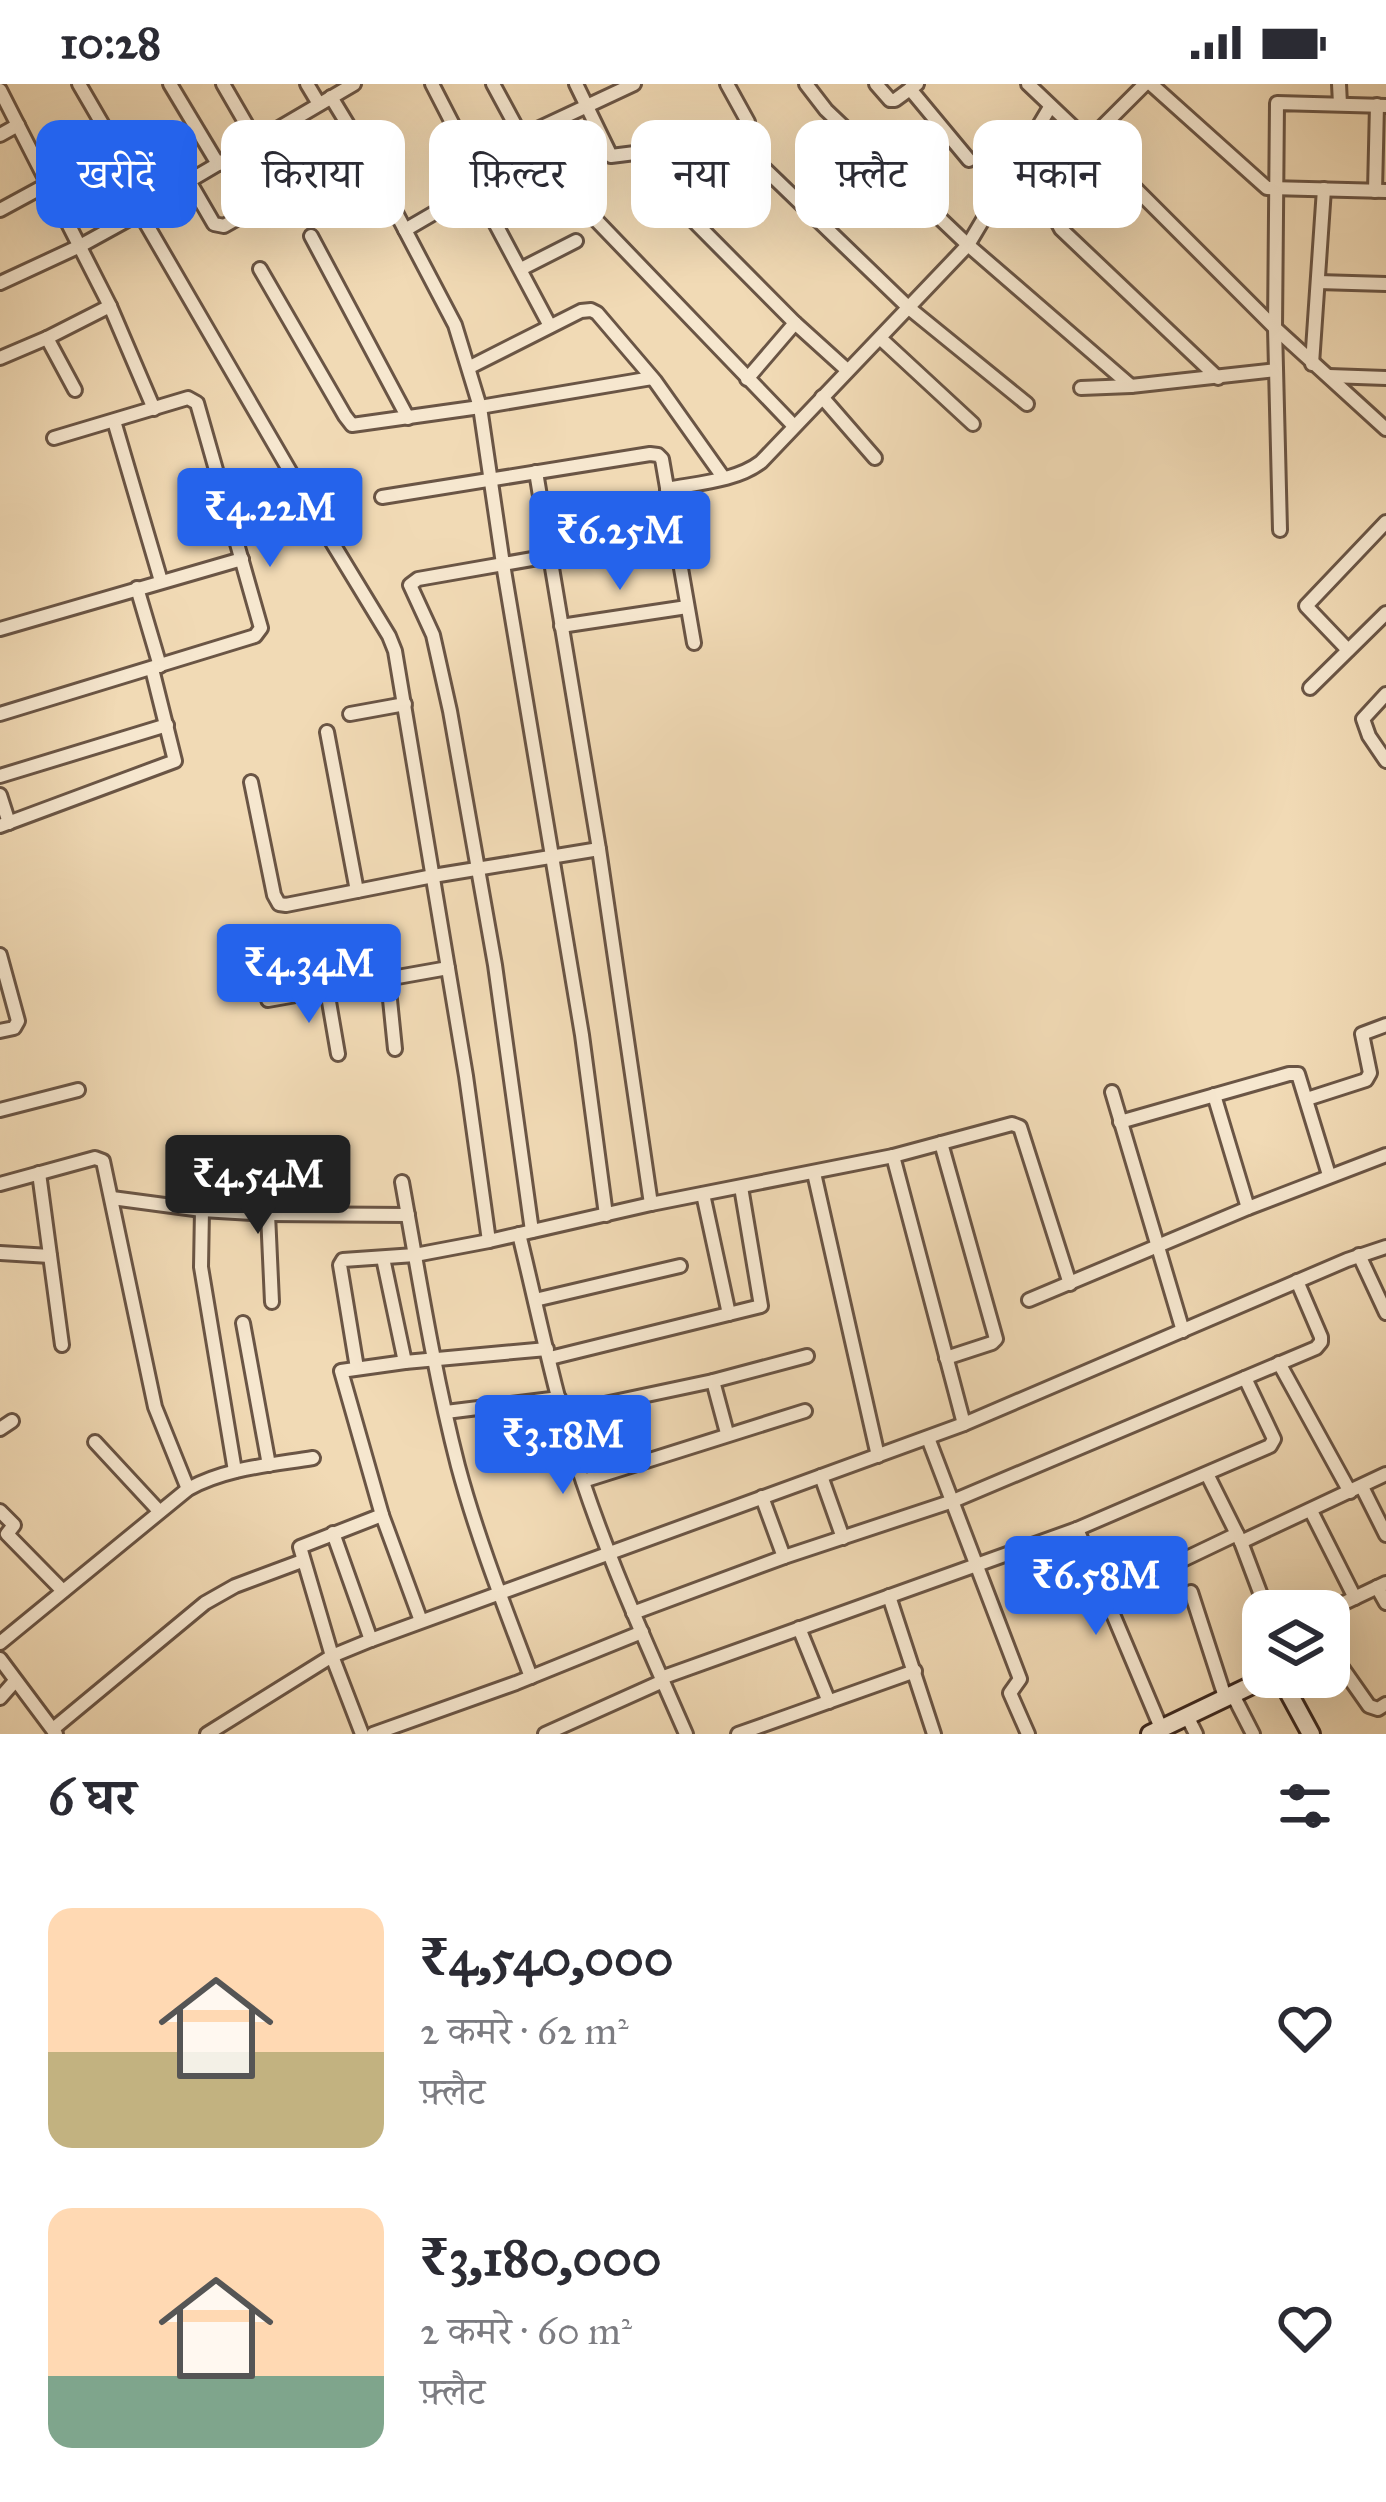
<!DOCTYPE html>
<html lang="hi">
<head>
<meta charset="utf-8">
<style>
	body { margin:0; font-family:"IM FELL Great Primer","Noto Serif Devanagari",serif; background:#f2f2f3; color:#2b2b33; height:100vh; display:flex; flex-direction:column; font-size:45px; white-space:nowrap }
	* { box-sizing:border-box; margin:0 }
	p { font-size:39px; color:#7c7c81 }
	.icon { flex:none; width:66px; height:66px; fill:none; stroke:currentColor; stroke-width:2; stroke-linecap:round; stroke-linejoin:round }
	.map { position:relative; height:1650px; overflow:hidden }
	.panel { display:flex; flex-direction:column; background:#fff; flex:1 }
	.panel>* { flex:none }
	.banner { position:absolute; left:36px; top:36px; width:1314px; height:108px; display:flex; gap:24px }
	.fabs { position:absolute; left:1242px; top:1506px; display:grid; gap:24px }
	.fabs a { display:grid; place-items:center; width:108px; height:108px; border-radius:24px; background:#fff; box-shadow:0 12px 48px #0002; font-size:60px }
	.price { position:absolute; translate:-50% -102px; padding:0 27px; border-radius:12px; background:#2563eb; color:#fff; font-size:39px; line-height:78px; filter:drop-shadow(0 3px 6px #0008) }
	.price::after { content:''; position:absolute; left:50%; top:72px; width:36px; height:27px; margin-left:-18px; background:inherit; clip-path:polygon(0 0,100% 0,50% 100%) }
	.price.on { background:#222; color:#fff }
	ul { padding:0; list-style:none }
	li { display:flex; align-items:center; gap:36px; height:300px; padding:0 48px }
	li span { display:grid; place-items:center; flex:none; width:336px; height:240px; border-radius:24px; color:#555 }
	li>.icon { margin-inline-start:auto }
	span .icon { width:144px; height:144px; fill:#fffc; stroke-width:1 }
	li b { font-size:51px }
	h2 { display:flex; justify-content:space-between; align-items:center; height:144px; padding:0 48px; font-size:51px }
	.chip { padding:0 42px; border-radius:24px; background:#fff; box-shadow:0 12px 48px #0002; font-size:42px; line-height:108px }
	.chip.on { background:#2563eb; color:#fff }
	.status { display:flex; justify-content:space-between; align-items:center; height:84px; padding:0 60px; background:#fff; direction:ltr }
	.status svg { height:33px; fill:currentColor }
	.map>svg:first-child { display:block }
</style>
</head>
<body>
<div class="status"><b>10:28</b><svg viewBox="0 0 49 12"><path d="M0 12V9h3v3zM5 12V6h3v6zM10 12V3h3v9zM15 12V0h3v12zM26 1h20v11H26zM47 4h2v5h-2z"/></svg></div>
<div class="map">
<svg width="1386" height="1650" viewBox="0 0 1386 1650">
	<rect width="100%" height="100%" fill="#f1dab5"/>
	<filter id="stains"><feTurbulence type="fractalNoise" baseFrequency=".00167" numOctaves="4"/><feColorMatrix values="0 0 0 0 .2 0 0 0 0 .09 0 0 0 0 .02 0 0 0 .5 -.17"/></filter>
	<radialGradient id="worn" r=".72"><stop offset=".6" stop-color="#630" stop-opacity="0"/><stop offset="1" stop-color="#630" stop-opacity=".3"/></radialGradient>
	<g fill="none" stroke-linecap="round" stroke-linejoin="round">
		<defs>
			<g id="street">
				<path d="M79 0 150 122"/>
				<path d="M170 0 218 80"/>
				<path d="M223 0 256 57"/>
				<path d="M307 0 319 20"/>
				<path d="M432 0 484 101"/>
				<path d="M493 0 519 48 525 51 634 0"/>
				<path d="M576 0 611 72 635 69 641 71 671 114 795 239 847 286"/>
				<path d="M727 0 748 38 740 52V61L909 224 1027 320"/>
				<path d="M806 0 826 26 968 161 1131 302"/>
				<path d="M876 0 890 16H895L917 0"/>
				<path d="M1028 0 1088 57 1275 244 1386 345"/>
				<path d="M1151 0 1267 104 1386 107"/>
				<path d="M1339 0 1340 20"/>
				<path d="M910 5 969 76"/>
				<path d="M0 6 110 222 154 325"/>
				<path d="M331 13 362 64 455 241 480 323 503 480 582 951 606 1131"/>
				<path d="M0 51 18 41"/>
				<path d="M1088 57 1145 0"/>
				<path d="M1013 89 1048 121 1061 145 1218 294"/>
				<path d="M189 97 214 140 224 142 362 64"/>
				<path d="M477 105 550 242"/>
				<path d="M1375 107 1377 21"/>
				<path d="M0 126 48 100"/>
				<path d="M140 129 313 427 389 552 395 567 466 992 489 1157"/>
				<path d="M597 137 794 342"/>
				<path d="M405 146 527 75 530 68 525 51"/>
				<path d="M311 152 408 334"/>
				<path d="M260 185 345 332 352 341 480 323 652 294"/>
				<path d="M521 185 576 157"/>
				<path d="M1318 198 1386 200"/>
				<path d="M0 199 80 162 140 129 189 97 354 0"/>
				<path d="M47 254 75 306"/>
				<path d="M880 254 973 340"/>
				<path d="M0 274 47 254 110 222"/>
				<path d="M1312 280 1324 105"/>
				<path d="M470 283 581 227 591 226 597 229 655 297 723 393"/>
				<path d="M1329 292 1386 294"/>
				<path d="M747 295 795 239"/>
				<path d="M1081 304 1131 302 1276 286"/>
				<path d="M822 313 875 374"/>
				<path d="M114 337 161 497"/>
				<path d="M536 388 599 765 651 1120"/>
				<path d="M667 405C698 399 736 397 761 378L968 161 1050 23"/>
				<path d="M382 413 650 370 658 371 662 375 694 559"/>
				<path d="M1280 446 1275 244 1277 19 1386 22"/>
				<path d="M137 504 160 582"/>
				<path d="M561 542 687 523"/>
				<path d="M0 545 242 475"/>
				<path d="M1348 566 1306 522 1386 438"/>
				<path d="M1310 604 1386 529"/>
				<path d="M1386 610 1363 635 1369 652 1386 677"/>
				<path d="M0 630 255 552 261 544 197 319 188 314 54 354"/>
				<path d="M350 630 405 620"/>
				<path d="M327 648 357 807"/>
				<path d="M0 692 167 641"/>
				<path d="M251 698 274 811 279 820 286 821 433 792 599 765"/>
				<path d="M0 711 9 739"/>
				<path d="M0 742 175 677 152 585"/>
				<path d="M0 871 18 937 14 944 0 947"/>
				<path d="M388 896 395 965"/>
				<path d="M327 906 338 970"/>
				<path d="M268 916 448 884"/>
				<path d="M1112 1008 1183 1247"/>
				<path d="M1214 1011 1248 1124"/>
				<path d="M1307 1015 1366 996 1370 989 1362 950 1386 941"/>
				<path d="M0 1026 78 1006"/>
				<path d="M1120 1038 1289 990H1298L1329 1091"/>
				<path d="M941 1059 996 1255 992 1259 946 1274"/>
				<path d="M893 1072 964 1340"/>
				<path d="M39 1089 62 1261"/>
				<path d="M814 1089 878 1372"/>
				<path d="M402 1098C419 1193 434 1289 458 1382 477 1453 505 1524 531 1593"/>
				<path d="M0 1100 95 1074 103 1077 155 1323 188 1405"/>
				<path d="M703 1110 729 1230"/>
				<path d="M112 1114 202 1126 268 1130 408 1131"/>
				<path d="M202 1126 201 1183 235 1387"/>
				<path d="M268 1130 272 1218"/>
				<path d="M532 1147 495 881 450 627 433 551 410 501 418 495 675 450"/>
				<path d="M519 1150C536 1219 550 1289 570 1357 600 1458 644 1554 686 1650"/>
				<path d="M0 1169 50 1172"/>
				<path d="M1359 1171 1386 1229"/>
				<path d="M383 1174 405 1278"/>
				<path d="M535 1216 680 1182"/>
				<path d="M1029 1216 1248 1124 1386 1071"/>
				<path d="M243 1239 269 1381"/>
				<path d="M550 1274 761 1222 741 1103"/>
				<path d="M1279 1279 1350 1408"/>
				<path d="M357 1284 340 1181 343 1176 415 1171 489 1157 651 1120 893 1072 1012 1040 1020 1043 1070 1200"/>
				<path d="M713 1297 727 1349"/>
				<path d="M446 1328 559 1314"/>
				<path d="M562 1329 713 1297 807 1272"/>
				<path d="M0 1345 12 1337"/>
				<path d="M928 1354 1020 1595 1010 1609 1028 1650"/>
				<path d="M95 1358 159 1427"/>
				<path d="M1207 1390 1241 1458 1267 1527"/>
				<path d="M821 1392 843 1454"/>
				<path d="M583 1397 805 1327"/>
				<path d="M1362 1403 1386 1451"/>
				<path d="M762 1413 784 1473"/>
				<path d="M0 1427 14 1441 7 1450 63 1507"/>
				<path d="M1311 1427 1355 1514"/>
				<path d="M1077 1445 1161 1644"/>
				<path d="M333 1449 371 1556"/>
				<path d="M1241 1458 1386 1390"/>
				<path d="M1377 1503 1386 1519"/>
				<path d="M1191 1508 1225 1613"/>
				<path d="M889 1512 934 1650"/>
				<path d="M1105 1513 1237 1450"/>
				<path d="M1327 1527 1386 1499"/>
				<path d="M633 1529 784 1473 953 1417 1316 1264 1321 1258V1253L1297 1197"/>
				<path d="M421 1537 382 1431 341 1287 405 1278 547 1265"/>
				<path d="M799 1544 829 1618"/>
				<path d="M0 1559 188 1405C226 1384 270 1381 313 1374"/>
				<path d="M1329 1565 1369 1622 1378 1625 1386 1620"/>
				<path d="M0 1575 56 1650"/>
				<path d="M661 1594 1077 1445 1270 1362 1274 1355 1245 1294"/>
				<path d="M1232 1609 1253 1650"/>
				<path d="M0 1614 15 1597"/>
				<path d="M1187 1632 1196 1650"/>
				<path d="M53 1645 205 1519 235 1502 302 1477"/>
				<path d="M207 1650 332 1572 371 1556 964 1340 1347 1176 1386 1163"/>
				<path d="M362 1650 332 1572 300 1463 382 1431"/>
				<path d="M373 1650 516 1599 642 1548"/>
				<path d="M545 1650 663 1597"/>
				<path d="M738 1650 915 1587"/>
			</g>
			<g id="secondary">
				<path d="M1280 1593 1311 1650"/>
				<path d="M1150 1650 1269 1593"/>
			</g>
		</defs>
		<use href="#street" stroke="#6a5545" stroke-width="18"/>
		<use href="#secondary" stroke="#3d2920" stroke-width="22"/>
		<use href="#street" stroke="#f6e7cf" stroke-width="12"/>
		<use href="#secondary" stroke="#f6e7cf" stroke-width="16"/>
	</g>
	<rect width="100%" height="100%" filter="url(#stains)"/>
	<rect width="100%" height="100%" fill="url(#worn)"/>
</svg>
<div class="fabs">
<a><svg class="icon" aria-label="layers" viewBox="0 0 24 24"><path d="M12 4l9 5-9 5-9-5zM3 14l9 5 9-5"/></svg></a>
</div>
<b class="price" style="left:270px;top:486px">₹4.22M</b>
<b class="price" style="left:620px;top:509px">₹6.25M</b>
<b class="price" style="left:309px;top:942px">₹4.34M</b>
<b class="price on" style="left:258px;top:1153px">₹4.54M</b>
<b class="price" style="left:563px;top:1413px">₹3.18M</b>
<b class="price" style="left:1096px;top:1554px">₹6.58M</b>
<div class="banner">
<a class="chip on">खरीदें</a>
<a class="chip">किराया</a>
<a class="chip">फ़िल्टर</a>
<a class="chip">नया</a>
<a class="chip">फ़्लैट</a>
<a class="chip">मकान</a>
</div>
</div>
<section class="panel">
<h2>6 घर<svg class="icon" aria-label="filters" viewBox="0 0 24 24"><path d="M4 7h16M4 17h16"/><circle cx="9" cy="7" r="2"/><circle cx="15" cy="17" r="2"/></svg></h2>
<ul>
<li><span style="background:linear-gradient(#ffd9b3 60%,#c2b280 0)"><svg class="icon" aria-label="home" viewBox="0 0 24 24"><path d="M3 11l9-7 9 7M6 9v11h12V9"/></svg></span><div><b>₹4,540,000</b><p>2 कमरे · 62 m²</p><p>फ़्लैट</p></div><svg class="icon" aria-label="heart" viewBox="0 0 24 24"><path d="M12 20l-8-8c-3-5 5-10 8-4 3-6 11-1 8 4z"/></svg></li>
<li><span style="background:linear-gradient(#ffd9b3 70%,#7fa58c 0)"><svg class="icon" aria-label="home" viewBox="0 0 24 24"><path d="M3 11l9-7 9 7M6 9v11h12V9"/></svg></span><div><b>₹3,180,000</b><p>2 कमरे · 60 m²</p><p>फ़्लैट</p></div><svg class="icon" aria-label="heart" viewBox="0 0 24 24"><path d="M12 20l-8-8c-3-5 5-10 8-4 3-6 11-1 8 4z"/></svg></li>
</ul>
</section>
</body>
</html>
